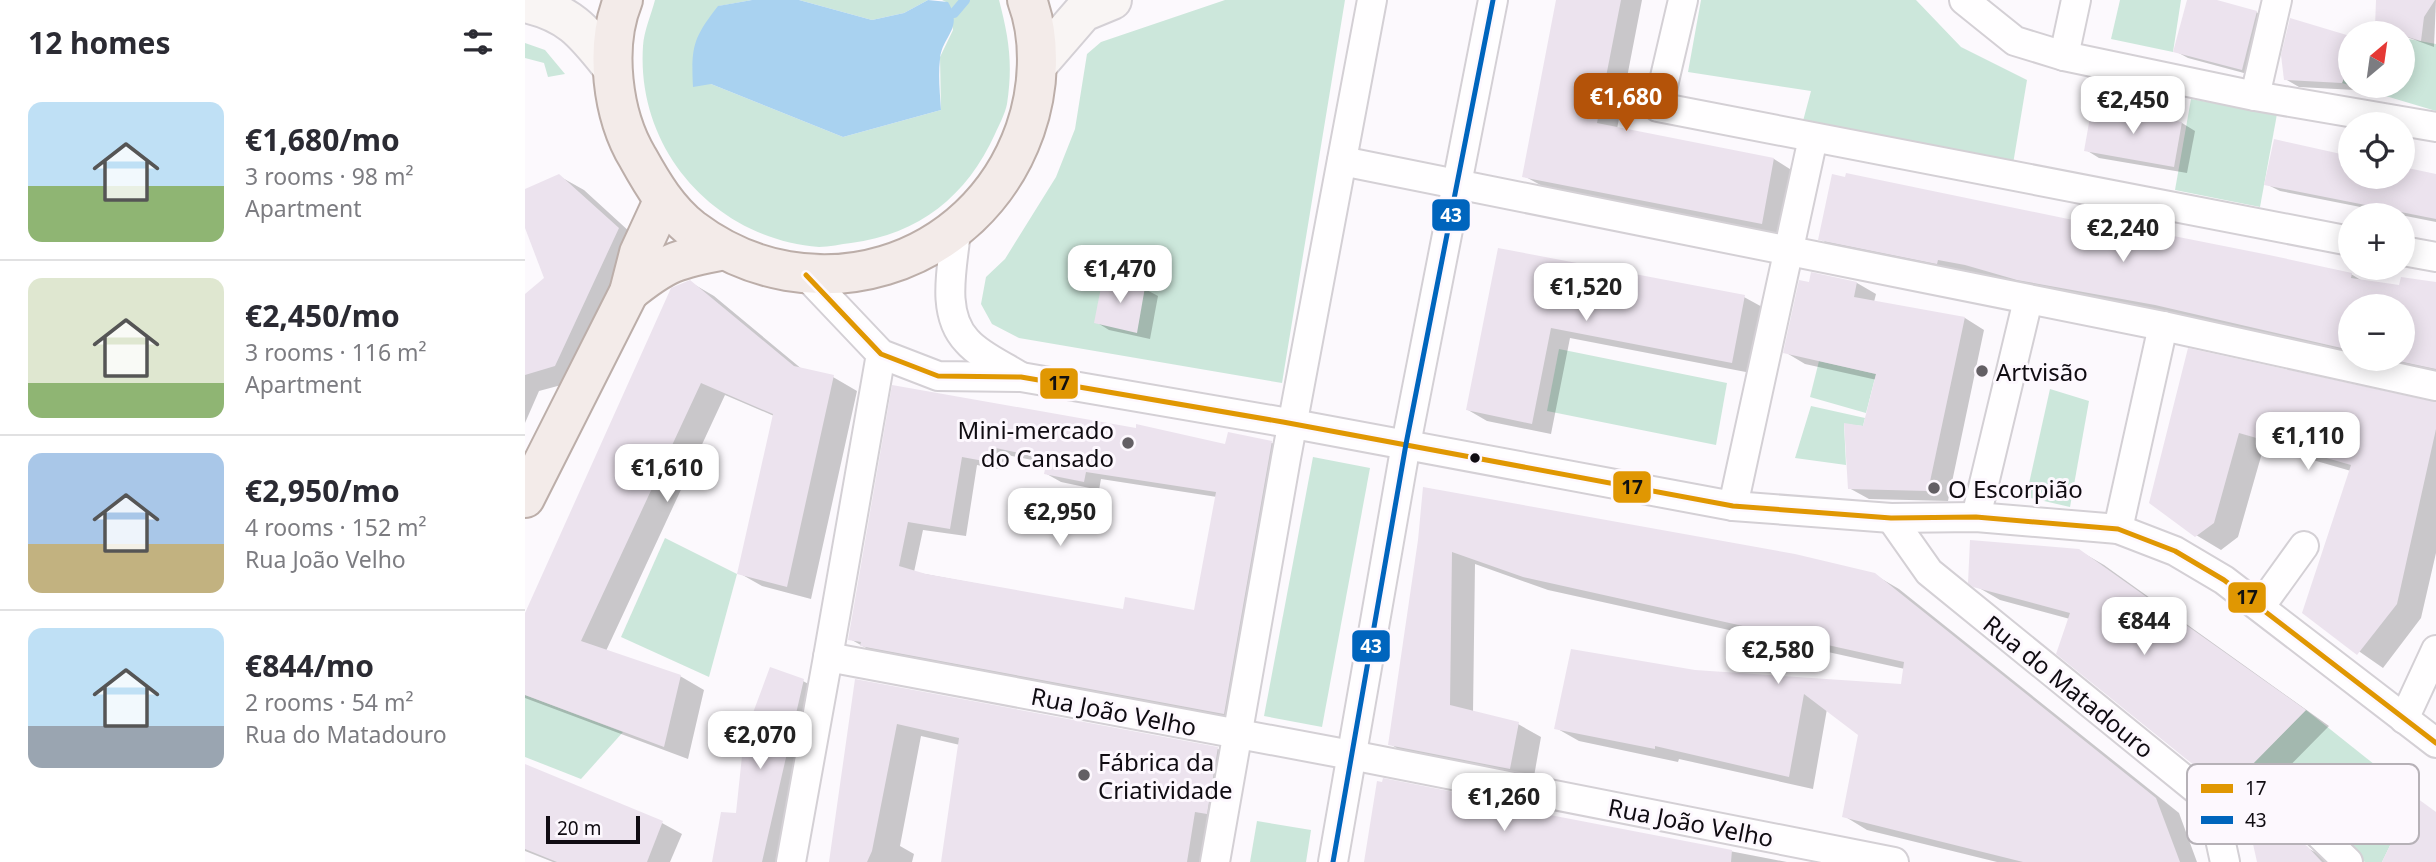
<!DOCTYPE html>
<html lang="en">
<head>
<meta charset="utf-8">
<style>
	body { margin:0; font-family:"Noto Sans",sans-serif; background:#f2f2f3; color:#2b2b33; height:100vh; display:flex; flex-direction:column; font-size:26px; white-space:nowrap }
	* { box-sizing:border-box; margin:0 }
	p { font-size:23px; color:#7c7c81 }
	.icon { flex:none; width:38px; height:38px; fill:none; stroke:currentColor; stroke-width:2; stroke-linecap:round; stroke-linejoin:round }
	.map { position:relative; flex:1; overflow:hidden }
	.panel { display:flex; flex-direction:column; background:#fff; width:525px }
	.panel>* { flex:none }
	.needle { width:46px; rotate:29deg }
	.fabs { position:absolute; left:1813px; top:21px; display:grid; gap:14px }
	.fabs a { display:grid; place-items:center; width:77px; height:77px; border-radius:50%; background:#fff; box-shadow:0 4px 18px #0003; font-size:35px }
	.scale { position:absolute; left:21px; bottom:18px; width:94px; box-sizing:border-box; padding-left:7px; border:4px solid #100c12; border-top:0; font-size:19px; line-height:24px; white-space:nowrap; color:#100c12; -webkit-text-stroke:5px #fdf8fe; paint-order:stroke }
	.price { position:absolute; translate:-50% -60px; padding:0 16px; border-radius:14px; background:#fff; color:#222; font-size:23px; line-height:46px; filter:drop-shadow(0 2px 4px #0008) }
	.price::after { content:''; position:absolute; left:50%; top:42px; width:21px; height:16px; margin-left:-10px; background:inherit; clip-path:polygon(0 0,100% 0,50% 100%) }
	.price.active { background:#b45309; color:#fff }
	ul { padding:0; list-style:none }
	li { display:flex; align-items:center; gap:21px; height:175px; padding:0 28px }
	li+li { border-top:2px solid #e1e1e2 }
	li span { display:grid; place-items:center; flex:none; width:196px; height:140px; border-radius:14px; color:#555 }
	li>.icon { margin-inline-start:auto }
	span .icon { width:84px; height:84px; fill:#fffc; stroke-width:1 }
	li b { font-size:30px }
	h2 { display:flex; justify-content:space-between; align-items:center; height:84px; padding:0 28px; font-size:30px }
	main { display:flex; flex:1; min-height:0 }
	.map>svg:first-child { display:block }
</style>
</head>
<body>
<main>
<section class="panel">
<h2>12 homes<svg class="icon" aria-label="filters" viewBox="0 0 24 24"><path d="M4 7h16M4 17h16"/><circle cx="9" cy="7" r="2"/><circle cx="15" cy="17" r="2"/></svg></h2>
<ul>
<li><span style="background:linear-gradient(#bfe0f5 60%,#8fb573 0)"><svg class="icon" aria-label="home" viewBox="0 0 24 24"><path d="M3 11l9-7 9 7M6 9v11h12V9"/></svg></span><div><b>€1,680/mo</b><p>3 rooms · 98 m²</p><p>Apartment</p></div></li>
<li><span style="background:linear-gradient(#dfe7d0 75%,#8fb573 0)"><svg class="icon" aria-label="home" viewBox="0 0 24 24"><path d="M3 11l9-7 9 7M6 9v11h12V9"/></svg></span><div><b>€2,450/mo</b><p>3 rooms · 116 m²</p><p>Apartment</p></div></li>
<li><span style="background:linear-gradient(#a9c7e8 65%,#c2b280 0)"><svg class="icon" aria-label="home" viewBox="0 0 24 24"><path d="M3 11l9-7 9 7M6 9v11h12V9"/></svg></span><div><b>€2,950/mo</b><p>4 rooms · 152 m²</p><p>Rua João Velho</p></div></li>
<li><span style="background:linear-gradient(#bfe0f5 70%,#9aa5b1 0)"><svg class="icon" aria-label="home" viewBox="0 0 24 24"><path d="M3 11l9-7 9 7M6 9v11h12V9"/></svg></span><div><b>€844/mo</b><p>2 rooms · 54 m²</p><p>Rua do Matadouro</p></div></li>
</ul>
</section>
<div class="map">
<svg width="1911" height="862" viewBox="0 0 1911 862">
	<rect width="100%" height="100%" fill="#fcf9fd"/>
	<g fill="#cce7db">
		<path d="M130 0H227L194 6 186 84 318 137 416 110 415 57 428 30 423 3 417 0H474C484 38 488 64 482 104 480 114 474 125 470 134 442 196 394 234 326 243 316 244 304 247 294 247 191 239 111 151 118 46 119 31 126 15 130 0Z"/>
		<path d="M274 0H403L379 13 347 20Z"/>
		<path d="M700 0H820L757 383 494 338 467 324 456 304 461 277 480 259 531 177 550 129 562 54 576 42Z"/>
		<path d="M1176 0H1391L1436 47 1502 80 1486 176 1278 121 1286 91 1163 72Z"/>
		<path d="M1595 0H1656L1648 52 1586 39Z"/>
		<path d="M1878 38 1911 44V111L1817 83 1825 66V86H1878Z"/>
		<path d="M0 43 20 50 40 74 23 77 19 63 0 58Z"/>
		<path d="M1666 99 1752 114 1735 207 1650 190Z"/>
		<path d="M1034 349 1202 383 1191 445 1022 411Z"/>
		<path d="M1294 361 1351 374 1341 413 1285 397Z"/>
		<path d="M1525 389 1564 401 1545 507 1501 497Z"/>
		<path d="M1286 406 1340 418 1338 426 1319 424 1321 465 1270 458Z"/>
		<path d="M788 457 845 468 797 727 739 716Z"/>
		<path d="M140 538 212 574 184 677 96 637Z"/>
		<path d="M0 695 98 732 56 779 0 757Z"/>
		<path d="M1781 710 1889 796 1857 862H1840L1710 782Z"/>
		<path d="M732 821 786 830 781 862H725Z"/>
	</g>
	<path fill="#a9d2f0" d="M227 0H274L347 20 379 13 403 0 423 2C439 29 417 36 415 59 413 76 415 94 416 110L318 137 186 84 168 87C166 47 168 38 193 6Z"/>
	<g fill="#0003" fill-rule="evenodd">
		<path d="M1033 0H1117L1092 129 1249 159 1268 171 1256 234 1019 187 999 176Z"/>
		<path d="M1664 0H1685L1731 12 1744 20 1730 76 1663 58 1650 51Z"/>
		<path d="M1853 0H1911L1909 47 1852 26Z"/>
		<path d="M1766 21 1825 37V86H1832L1830 90 1774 87 1760 79Z"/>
		<path d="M1657 123 1670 131 1662 173 1574 158 1561 150Z"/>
		<path d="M1751 141 1825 157V177H1878V168L1911 175V222L1755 191 1741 184Z"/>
		<path d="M34 176 59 190 118 244 55 380 14 391 0 423V296L21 279 0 223V191Z"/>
		<path d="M1555 224 1826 274 1839 282 1876 287 1911 283V375L1839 359H1878V306H1825V356L1513 290 1432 270 1431 274 1314 250 1295 239Z"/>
		<path d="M974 250 1219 297 1239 308 1226 373 1045 338 1026 434 962 421 943 410Z"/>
		<path d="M580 280 620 289 633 296 625 339 584 330 571 322Z"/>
		<path d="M165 282 189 296 278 370 308 377 332 391 286 599 237 586 214 573 249 416 200 395 81 651 155 676 179 690 163 759 0 698V618Z"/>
		<path d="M1332 283 1351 294 1349 302 1440 318 1459 330 1423 501 1344 499 1324 488 1352 380 1280 364 1260 352 1285 284Z"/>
		<path d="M1664 350 1911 403V553L1896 618 1858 668 1779 613 1826 471 1739 446 1713 537 1696 550 1671 535Z"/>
		<path d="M369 387 702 446 747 443 762 451 714 722 352 654 325 639ZM482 455 522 463 520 473 536 482 574 490 576 479 692 497 670 612 599 611 389 572 398 530 441 536 452 465 479 470Z"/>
		<path d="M895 540 1350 575 1374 589 1654 813 1672 862H1472L1342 830 1319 816 1335 734 1302 709 1288 789 1154 759 1153 762 1054 741 1031 728 1170 671 1377 686 1380 669 1023 590 950 564 948 713 993 724 1016 737 1008 782 888 758 865 744Z"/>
		<path d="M1553 550 1579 565 1804 726 1736 795 1707 789 1691 779 1719 785V782L1685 775 1689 778 1682 774 1545 619 1475 600 1449 585Z"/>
		<path d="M278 681 298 692 259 862H189Z"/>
		<path d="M332 681 693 749 717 763 688 862H417L435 745 396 736 375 846 389 854 387 862H306Z"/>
		<path d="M0 766 137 823 157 834 145 862H28L0 851Z"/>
		<path d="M978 804 987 809 1262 862H841Z"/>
		<path d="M1781 847 1807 862H1734Z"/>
	</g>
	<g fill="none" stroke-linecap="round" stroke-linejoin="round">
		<path stroke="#a9d2f0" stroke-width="10" d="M429 13 440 0"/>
	</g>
	<g fill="#ece3ee" fill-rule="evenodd">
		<path d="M1031 0H1096L1072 123 1249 158 1237 224 997 177Z"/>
		<path d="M1662 0H1692L1732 11 1717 70 1648 52Z"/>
		<path d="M1851 0H1910L1899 17 1896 41 1850 27Z"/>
		<path d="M1765 18 1825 36V62L1817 83 1759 80 1756 55Z"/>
		<path d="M1567 106 1657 122 1649 167 1559 151Z"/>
		<path d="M1749 139 1825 156V177H1878V167L1911 174V219L1739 185Z"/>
		<path d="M1321 173 1553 221V217L1744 255 1827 273 1826 278 1874 285 1876 277 1911 282V369L1864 359H1878V306H1825V350L1630 305 1492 280 1440 265 1413 260 1412 264 1293 240 1307 174 1320 177Z"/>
		<path d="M34 174 94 228 30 366 0 375V294L19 278 0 228V189Z"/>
		<path d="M973 248 1220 295 1207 363 1026 328 1007 424 941 410Z"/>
		<path d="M1286 272 1332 282 1329 297 1440 317 1403 491 1323 489 1319 423 1338 426 1351 374 1258 353 1274 280 1284 282Z"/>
		<path d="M578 277 620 287 612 333 569 323Z"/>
		<path d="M165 280 269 366 309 375 262 587 212 574 248 414 176 383 56 641 156 675 139 747 0 695V613L146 288Z"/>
		<path d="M1663 348 1911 402V429L1872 604 1832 655 1777 613 1826 465 1714 433 1689 523 1670 537 1624 503Z"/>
		<path d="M367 385 611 428V424L700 444 703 432 747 441 699 714 335 646 336 642 323 640ZM466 447 522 459 519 474 559 482 561 472 691 492 669 610 600 597 598 609 401 574 374 566 383 522 425 529 437 457 464 462Z"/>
		<path d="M898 487 1270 554 1350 573 1631 798 1655 862H1498L1317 817 1333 735 1279 694 1264 777 1130 746V749L1029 729 1046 649 1170 670 1376 684 1379 662 998 577 927 552 925 705 994 722 985 769 863 745 893 540Z"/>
		<path d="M1445 540 1554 549 1781 710 1710 782 1681 775 1531 654 1545 613 1448 587 1443 583Z"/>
		<path d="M245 667 279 679 237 862H187L196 812 211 813 219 737Z"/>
		<path d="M330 679 693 747 682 814 670 812 662 862H416L434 738 372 724 347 851 342 862H304Z"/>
		<path d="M0 764 138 821 122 862H32L0 849Z"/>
		<path d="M858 778 979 802 978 806 1207 850 1206 862H839L852 781 857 782Z"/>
		<path d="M1889 796 1911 812V862H1857Z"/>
		<path d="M1746 826 1782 846 1797 862H1732L1726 835Z"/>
	</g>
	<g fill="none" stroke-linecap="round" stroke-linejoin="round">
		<defs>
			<g id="street">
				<path d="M1158 0 1133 107 1825 241"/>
				<path d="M1439 0 1490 41 1539 56 1730 96 1911 127"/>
				<path d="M1539 56 1551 0"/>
				<path d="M1730 96 1752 0"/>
				<path d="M817 161 1638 326 1911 386"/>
				<path d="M431 231C428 265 415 313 442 341 455 356 479 366 496 377"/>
				<path d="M1878 251 1911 257"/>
				<path d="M281 275 356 354 413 376 496 377 758 422 1208 506 1366 518 1451 517 1593 529 1650 551 1699 580 1911 743"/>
				<path d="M1208 506 1288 138"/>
				<path d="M1451 517 1503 300"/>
				<path d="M1366 518 1404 572 1687 802 1700 862"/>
				<path d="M1593 529 1638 326"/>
				<path d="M1735 607 1779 546"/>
				<path d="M303 657 356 354"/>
				<path d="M1879 719 1911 650"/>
				<path d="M1687 802 1749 809 1792 832 1823 862"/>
				<path d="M266 862 303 657 826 755 1369 862"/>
				<path d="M690 862 761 458 847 0"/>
				<path d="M808 862 881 444 968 0"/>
			</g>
			<g id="secondary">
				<path d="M0 3C45 13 59 32 87 67"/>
				<path d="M513 64 558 12 587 0"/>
			</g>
			<g id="primary">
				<path d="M98 0C79 47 87 115 113 158 128 185 143 210 167 229 286 319 451 269 500 130 514 90 517 40 502 0"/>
				<path d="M104 292C141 262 152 259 199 250"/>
				<path d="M0 498 104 292 114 253 138 201"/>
			</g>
		</defs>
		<use href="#street" stroke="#d4d0d5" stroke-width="32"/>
		<use href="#secondary" stroke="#d4d0d5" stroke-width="42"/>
		<use href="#primary" stroke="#bcaea9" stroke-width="42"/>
		<use href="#street" stroke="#fffeff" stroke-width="28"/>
		<use href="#secondary" stroke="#f9f5f4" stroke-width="38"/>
		<use href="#primary" stroke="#f3ebe9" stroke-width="38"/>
		<defs>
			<path id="bus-1" d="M281 275 356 354 413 376 496 377 758 422 1208 506 1366 518 1451 517 1593 529 1650 551 1699 580 1911 743"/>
			<path id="bus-2" d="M808 862 881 444 968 0"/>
		</defs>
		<use href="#bus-1" stroke="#fdf8fe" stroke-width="10"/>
		<use href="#bus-2" stroke="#fdf8fe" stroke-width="10"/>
		<use href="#bus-1" stroke="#e09702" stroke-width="5"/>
		<use href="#bus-2" stroke="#0065bd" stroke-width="5"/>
	</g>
	<g fill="#635f64" stroke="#fdf8fe" stroke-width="2.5">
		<circle cx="1457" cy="371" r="7"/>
		<circle cx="603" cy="443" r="7"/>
		<circle cx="1409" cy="488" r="7"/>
		<circle cx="559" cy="775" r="7"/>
	</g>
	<circle fill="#100c12" stroke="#fdf8fe" stroke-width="2.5" cx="950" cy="458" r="6"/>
	<g text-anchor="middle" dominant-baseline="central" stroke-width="6" stroke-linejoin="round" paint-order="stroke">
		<g font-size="24" fill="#100c12" stroke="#fdf8fe" text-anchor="start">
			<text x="1471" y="371">Artvisão</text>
			<text x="589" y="429" text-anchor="end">Mini-mercado<tspan x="589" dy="28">do Cansado</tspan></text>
			<text x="1423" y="488">O Escorpião</text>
			<text x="573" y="761">Fábrica da<tspan x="573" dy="28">Criatividade</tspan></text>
		</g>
		<g font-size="24" fill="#100c12" stroke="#fdf8fe">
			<text transform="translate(1544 686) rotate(39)">Rua do Matadouro</text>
			<text transform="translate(589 711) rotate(11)">Rua João Velho</text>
			<text transform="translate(1166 822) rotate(11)">Rua João Velho</text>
		</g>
	</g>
	<rect x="1662" y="764" width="232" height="80" rx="10" fill="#fdf8fe" stroke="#b6b1b7" stroke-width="2"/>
	<rect x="1676" y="784" width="32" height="9" fill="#e09702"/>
	<rect x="1676" y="816" width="32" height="8" fill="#0065bd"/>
	<g font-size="19" fill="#100c12">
		<text x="1720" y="795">17</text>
		<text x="1720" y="827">43</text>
	</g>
	<g stroke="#fdf8fe" stroke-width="2.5">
		<rect x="906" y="198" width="40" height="34" rx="7" fill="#0065bd"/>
		<rect x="514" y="367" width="40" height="33" rx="7" fill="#e09702"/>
		<rect x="1087" y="470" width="40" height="34" rx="7" fill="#e09702"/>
		<rect x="1702" y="581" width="40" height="33" rx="7" fill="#e09702"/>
		<rect x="826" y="629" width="40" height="34" rx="7" fill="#0065bd"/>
	</g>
	<g font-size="19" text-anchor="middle" font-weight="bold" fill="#fff">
		<text x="926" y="222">43</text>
		<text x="846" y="653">43</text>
	</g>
	<g font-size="19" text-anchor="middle" font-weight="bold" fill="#111">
		<text x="534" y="390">17</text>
		<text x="1107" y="494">17</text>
		<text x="1722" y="604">17</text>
	</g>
</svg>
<div class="fabs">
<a><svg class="needle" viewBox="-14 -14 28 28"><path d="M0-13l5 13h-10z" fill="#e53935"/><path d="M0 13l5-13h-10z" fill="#7c7c81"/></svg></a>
<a><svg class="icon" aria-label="locate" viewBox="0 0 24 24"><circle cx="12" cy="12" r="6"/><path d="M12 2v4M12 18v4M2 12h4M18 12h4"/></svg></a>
<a>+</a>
<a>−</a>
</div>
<div class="scale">20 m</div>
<b class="price active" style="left:1101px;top:133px">€1,680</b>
<b class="price" style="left:1608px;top:136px">€2,450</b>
<b class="price" style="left:1598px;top:264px">€2,240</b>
<b class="price" style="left:595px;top:305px">€1,470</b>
<b class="price" style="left:1061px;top:323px">€1,520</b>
<b class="price" style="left:1783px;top:472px">€1,110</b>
<b class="price" style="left:142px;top:504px">€1,610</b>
<b class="price" style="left:535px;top:548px">€2,950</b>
<b class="price" style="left:1619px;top:657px">€844</b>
<b class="price" style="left:1253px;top:686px">€2,580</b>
<b class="price" style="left:235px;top:771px">€2,070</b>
<b class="price" style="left:979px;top:833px">€1,260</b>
</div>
</main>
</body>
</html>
